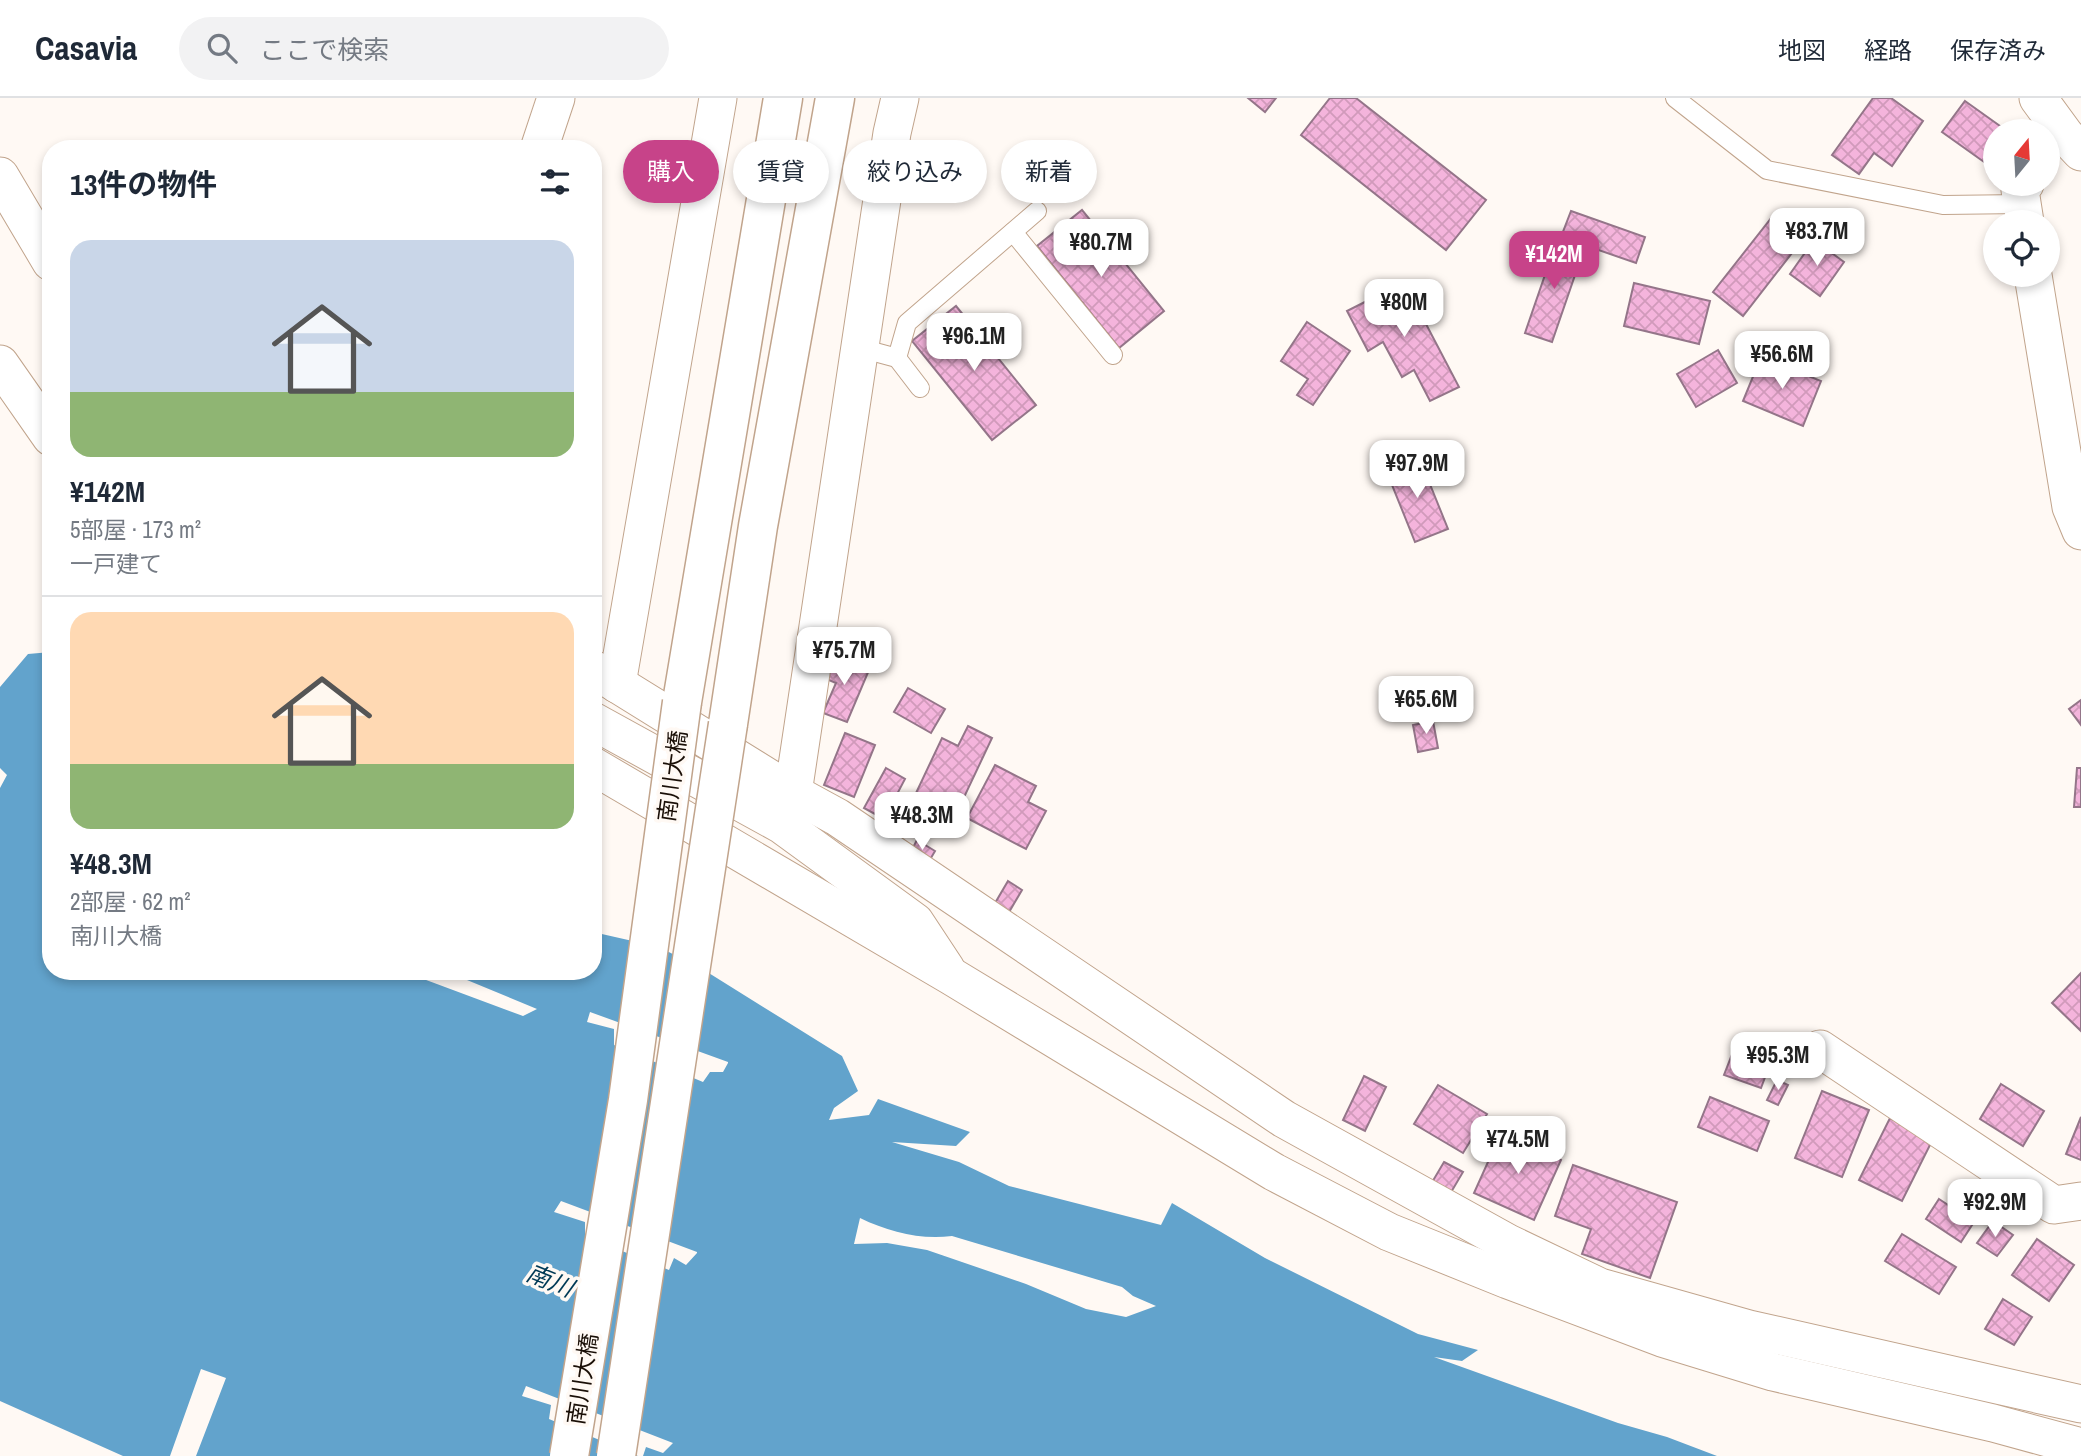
<!DOCTYPE html>
<html lang="ja">
<head>
<meta charset="utf-8">
<style>
	body { margin:0; font-family:"Archivo Narrow","Noto Sans JP",sans-serif; background:#f2f2f3; color:#1f2937; height:100vh; display:flex; flex-direction:column; font-size:26px; white-space:nowrap }
	* { box-sizing:border-box; margin:0 }
	p { font-size:23px; color:#747a83 }
	.icon { flex:none; width:38px; height:38px; fill:none; stroke:currentColor; stroke-width:2; stroke-linecap:round; stroke-linejoin:round }
	.map { position:relative; flex:1; overflow:hidden }
	.sheet { position:absolute; left:42px; top:42px; width:560px; height:840px; display:flex; flex-direction:column; background:#fff; border-radius:28px; box-shadow:0 4px 10px #0003 }
	.sheet>* { flex:none }
	.top-card { position:absolute; left:623px; top:42px; width:665px; height:63px; display:flex; gap:14px }
	.needle { width:46px; rotate:18deg }
	.controls { position:absolute; left:1983px; top:21px; display:grid; gap:14px }
	.controls a { display:grid; place-items:center; width:77px; height:77px; border-radius:50%; background:#fff; box-shadow:0 4px 10px #0003; font-size:35px }
	.price { position:absolute; translate:-50% -60px; padding:0 16px; border-radius:14px; background:#fff; color:#222; font-size:23px; line-height:46px; filter:drop-shadow(0 2px 4px #0008) }
	.price::after { content:''; position:absolute; left:50%; top:42px; width:21px; height:16px; margin-left:-10px; background:inherit; clip-path:polygon(0 0,100% 0,50% 100%) }
	.price.current { background:#c74389; color:#fff }
	ul { padding:0; list-style:none }
	li { display:grid; align-content:center; gap:14px; height:371px; padding:0 28px }
	li+li { border-top:2px solid #e0e1e3 }
	li span { display:grid; place-items:center; height:217px; border-radius:21px; color:#555 }
	li>.icon { margin-inline-start:auto }
	span .icon { width:126px; height:126px; fill:#fffc; stroke-width:1 }
	li b { font-size:30px }
	h2 { display:flex; justify-content:space-between; align-items:center; height:84px; padding:0 28px; font-size:30px }
	.chip { padding:0 24px; border-radius:32px; background:#fff; box-shadow:0 4px 10px #0003; font-size:24px; line-height:63px }
	.chip.current { background:#c74389; color:#fff }
	header { display:flex; align-items:center; gap:42px; box-sizing:border-box; height:98px; padding:0 35px; background:#fff; border-bottom:2px solid #e0e1e3 }
	header strong { font-size:33px }
	nav { display:flex; gap:38px; margin-inline-start:auto; font-size:24px }
	.search { width:490px; height:63px; background:#f2f2f3; display:flex; align-items:center; gap:18px; box-sizing:border-box; padding:0 24px; border-radius:38px; color:#747a83; font-size:26px }
	.map>svg:first-child { display:block }
</style>
</head>
<body>
<header>
<strong>Casavia</strong>
<div class="search"><svg class="icon" aria-label="search" viewBox="0 0 24 24"><circle cx="10" cy="10" r="6"/><path d="M15 15l6 6"/></svg>ここで検索</div>
<nav><a>地図</a><a>経路</a><a>保存済み</a></nav>
</header>
<div class="map">
<svg width="2081" height="1358" viewBox="0 0 2081 1358">
	<defs>
		<pattern id="building-cross-hatch" width="8" height="8" patternUnits="userSpaceOnUse" patternTransform="scale(1.75)"><rect width="8" height="8" fill="#f4b4dc"/><path d="M0 0l8 8M0 8l8-8" fill="none" stroke="#d19abb"/></pattern>
	</defs>
	<rect width="100%" height="100%" fill="#fff9f4"/>
	<path fill="#62a3cc" fill-rule="evenodd" d="M51 554V873H402L523 918 537 911 467 882 452 873H593V834L659 849 704 872 842 958 858 993 834 1010 829 1022 869 1017 878 1001 970 1034 956 1048 892 1044 959 1064 1009 1088 1161 1127 1172 1105 1265 1160 1418 1236 1478 1252 1462 1263 1434 1259 1618 1325 1667 1339 1717 1358H643L646 1349 663 1355 673 1345 526 1288 522 1298 551 1307 549 1321 638 1358H196L226 1280 201 1271 170 1358H123L0 1303V690L7 677 0 670V589L28 556ZM590 914 728 964V965L723 974H710L703 984 614 947V931L587 924ZM561 1103 697 1154V1155L686 1167 674 1160 669 1172 585 1138V1124L554 1114ZM860 1120C889 1134 920 1142 952 1138L1122 1189 1133 1198 1156 1208 1126 1219 1086 1211 1026 1186 927 1152 887 1145 854 1146Z"/>
	<g fill="url(#building-cross-hatch)" stroke="#947589" stroke-width="2">
		<path d="M1248 0H1276L1265 14Z"/>
		<path d="M1330 0H1356L1486 102 1446 152 1301 37Z"/>
		<path d="M1873 0H1891L1923 23 1892 68 1874 55 1859 76 1832 57Z"/>
		<path d="M1965 3 2007 33H1995V50L1984 64 1942 34Z"/>
		<path d="M1082 112 1164 213 1119 250 1037 148Z"/>
		<path d="M1571 113 1645 139 1636 165 1561 139Z"/>
		<path d="M1776 114 1806 137 1743 218 1713 194Z"/>
		<path d="M1557 142 1584 151 1552 244 1525 235Z"/>
		<path d="M1814 142 1844 164 1820 198 1790 176Z"/>
		<path d="M1404 184 1459 289 1430 303 1414 272 1402 279 1383 244 1368 253 1347 213Z"/>
		<path d="M1634 185 1710 203 1699 246 1624 228Z"/>
		<path d="M956 208 1036 307 992 342 912 243Z"/>
		<path d="M1307 224 1350 253 1313 307 1297 297 1308 281 1281 263Z"/>
		<path d="M1718 252 1737 285 1696 309 1677 276Z"/>
		<path d="M1761 259 1821 283 1803 328 1743 303Z"/>
		<path d="M1419 359 1448 431 1415 444 1386 372Z"/>
		<path d="M833 556 869 572 847 624 823 615 836 585 824 580Z"/>
		<path d="M908 590 945 611 931 635 894 614Z"/>
		<path d="M2081 602V627L2069 611Z"/>
		<path d="M1433 623 1438 650 1418 654 1413 627Z"/>
		<path d="M968 628 992 640 949 731 908 712 942 640 958 648Z"/>
		<path d="M845 635 875 647 854 699 824 687Z"/>
		<path d="M995 667 1036 688 1028 704 1046 713 1026 751 967 720Z"/>
		<path d="M886 670 905 681 884 721 864 710Z"/>
		<path d="M2077 670H2081V709H2074Z"/>
		<path d="M917 742 935 753 928 765 910 755Z"/>
		<path d="M1008 783 1022 792 1005 821 991 812Z"/>
		<path d="M2081 875V933L2052 905Z"/>
		<path d="M1738 941 1774 955 1761 990 1724 977Z"/>
		<path d="M1364 978 1386 989 1365 1033 1343 1022Z"/>
		<path d="M1777 982 1788 987 1778 1007 1767 1002Z"/>
		<path d="M2001 986 2044 1013 2023 1048 1980 1021Z"/>
		<path d="M1438 987 1487 1016 1463 1055 1414 1026Z"/>
		<path d="M1822 993 1869 1012 1842 1079 1795 1060Z"/>
		<path d="M1710 999 1769 1023 1757 1053 1698 1029Z"/>
		<path d="M2081 1019V1062L2066 1056Z"/>
		<path d="M1890 1020 1933 1041 1902 1103 1859 1082Z"/>
		<path d="M1501 1035 1561 1062 1534 1122 1474 1095Z"/>
		<path d="M1444 1064 1463 1074 1450 1096 1431 1086Z"/>
		<path d="M1573 1067 1677 1104 1650 1180 1582 1156 1591 1131 1555 1118Z"/>
		<path d="M1939 1101 1974 1124 1961 1144 1926 1121Z"/>
		<path d="M1993 1123 2013 1137 1997 1158 1977 1145Z"/>
		<path d="M1902 1136 1956 1169 1939 1196 1885 1163Z"/>
		<path d="M2037 1141 2074 1167 2049 1203 2012 1177Z"/>
		<path d="M2003 1201 2032 1219 2014 1247 1985 1231Z"/>
	</g>
	<g fill="none" stroke-linecap="round" stroke-linejoin="round">
		<defs>
			<g id="lane">
				<path d="M1675 0 1767 72 1943 107 2022 106"/>
				<path d="M1013 134 1113 257"/>
				<path d="M860 250 897 260 920 290"/>
				<path d="M897 260 907 225 1037 113"/>
			</g>
			<g id="street">
				<path d="M2038 0 2065 37 2081 54"/>
				<path d="M539 51 556 0"/>
				<path d="M0 78 51 164"/>
				<path d="M2025 86 2020 92 2025 124"/>
				<path d="M2033 177 2071 409 2081 433"/>
				<path d="M0 266 51 339"/>
				<path d="M593 571 793 695 837 719 1284 1021 1508 1145 1600 1189 1749 1231 2081 1306"/>
				<path d="M617 586 718 0"/>
				<path d="M593 623 782 727 915 824 946 871"/>
				<path d="M593 668 951 878 1274 1074 1389 1134 1508 1182 1662 1240 1773 1274 1993 1325 2081 1349"/>
				<path d="M793 695 892 35 900 0"/>
				<path d="M1820 951 2054 1107 2081 1103"/>
			</g>
			<g id="secondary">
				<path d="M682 604 783 0"/>
				<path d="M728 626 758 428 835 0"/>
			</g>
		</defs>
		<use href="#lane" stroke="#c1a48c" stroke-width="20"/>
		<use href="#street" stroke="#c1a48c" stroke-width="39"/>
		<use href="#secondary" stroke="#c1a48c" stroke-width="41"/>
		<use href="#lane" stroke="#fff" stroke-width="18"/>
		<use href="#street" stroke="#fff" stroke-width="37"/>
		<use href="#secondary" stroke="#fff" stroke-width="38"/>
		<defs>
			<g id="secondary-bridge">
				<path d="M569 1358 628 1002 682 604"/>
				<path d="M616 1358 728 626"/>
			</g>
		</defs>
		<use href="#secondary-bridge" stroke="#c1a48c" stroke-width="41" stroke-linecap="butt"/>
		<use href="#secondary-bridge" stroke="#fff" stroke-width="38"/>
	</g>
	<g text-anchor="middle" dominant-baseline="central" stroke-width="7" stroke-linejoin="round" paint-order="stroke">
		<g font-size="23" fill="#1a0f07" stroke="#fff9f4">
			<text transform="translate(672 678) rotate(-82)">南川大橋</text>
			<text transform="translate(582 1281) rotate(-81)">南川大橋</text>
		</g>
		<g font-size="24" font-style="italic" fill="#003955" stroke="#fff9f4">
			<text transform="translate(550 1182) rotate(22)">南川</text>
		</g>
	</g>
</svg>
<div class="controls">
<a><svg class="needle" viewBox="-14 -14 28 28"><path d="M0-13l5 13h-10z" fill="#e53935"/><path d="M0 13l5-13h-10z" fill="#747a83"/></svg></a>
<a><svg class="icon" aria-label="locate" viewBox="0 0 24 24"><circle cx="12" cy="12" r="6"/><path d="M12 2v4M12 18v4M2 12h4M18 12h4"/></svg></a>
</div>
<b class="price" style="left:1817px;top:170px">¥83.7M</b>
<b class="price" style="left:1101px;top:181px">¥80.7M</b>
<b class="price current" style="left:1554px;top:193px">¥142M</b>
<b class="price" style="left:1404px;top:241px">¥80M</b>
<b class="price" style="left:974px;top:275px">¥96.1M</b>
<b class="price" style="left:1782px;top:293px">¥56.6M</b>
<b class="price" style="left:1417px;top:402px">¥97.9M</b>
<b class="price" style="left:844px;top:589px">¥75.7M</b>
<b class="price" style="left:1426px;top:638px">¥65.6M</b>
<b class="price" style="left:922px;top:754px">¥48.3M</b>
<b class="price" style="left:1778px;top:994px">¥95.3M</b>
<b class="price" style="left:1518px;top:1078px">¥74.5M</b>
<b class="price" style="left:1995px;top:1141px">¥92.9M</b>
<div class="top-card">
<a class="chip current">購入</a>
<a class="chip">賃貸</a>
<a class="chip">絞り込み</a>
<a class="chip">新着</a>
</div>
<section class="sheet">
<h2>13件の物件<svg class="icon" aria-label="filters" viewBox="0 0 24 24"><path d="M4 7h16M4 17h16"/><circle cx="9" cy="7" r="2"/><circle cx="15" cy="17" r="2"/></svg></h2>
<ul>
<li><span style="background:linear-gradient(#c9d6e8 70%,#8fb573 0)"><svg class="icon" aria-label="home" viewBox="0 0 24 24"><path d="M3 11l9-7 9 7M6 9v11h12V9"/></svg></span><div><b>¥142M</b><p>5部屋 · 173 m²</p><p>一戸建て</p></div></li>
<li><span style="background:linear-gradient(#ffd9b3 70%,#8fb573 0)"><svg class="icon" aria-label="home" viewBox="0 0 24 24"><path d="M3 11l9-7 9 7M6 9v11h12V9"/></svg></span><div><b>¥48.3M</b><p>2部屋 · 62 m²</p><p>南川大橋</p></div></li>
</ul>
</section>
</div>
</body>
</html>
